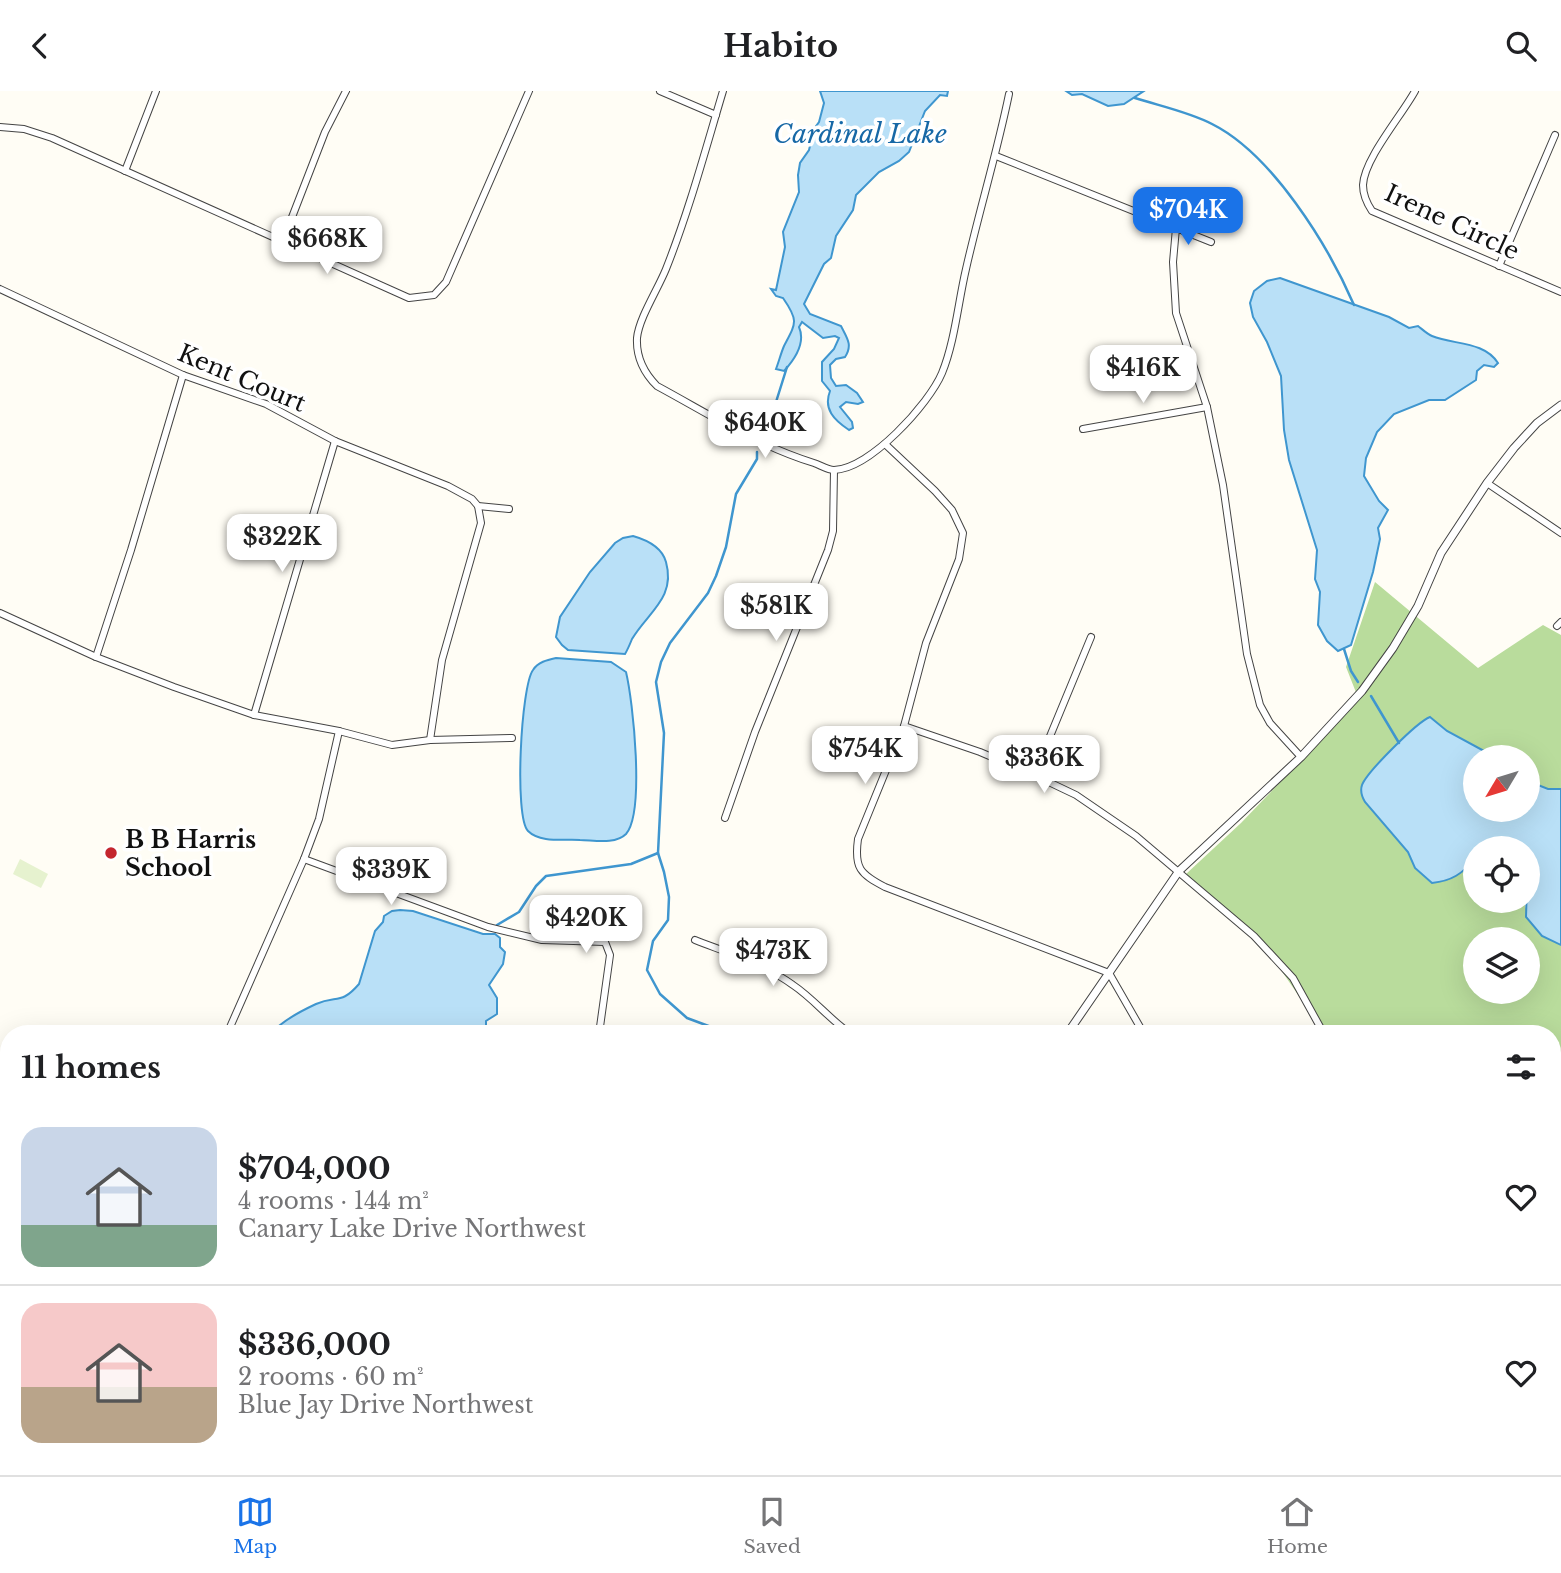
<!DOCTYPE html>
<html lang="en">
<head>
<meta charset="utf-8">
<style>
	body { margin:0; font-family:"Libre Baskerville",serif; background:#f6f6f6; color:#202124; height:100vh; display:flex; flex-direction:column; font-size:26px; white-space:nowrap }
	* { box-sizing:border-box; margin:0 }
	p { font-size:23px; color:#757577 }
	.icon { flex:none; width:38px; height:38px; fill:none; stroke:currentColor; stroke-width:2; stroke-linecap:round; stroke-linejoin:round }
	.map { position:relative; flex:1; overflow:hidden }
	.side { position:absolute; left:0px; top:934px; width:1561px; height:450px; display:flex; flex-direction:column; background:#fff; border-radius:28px 28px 0 0; box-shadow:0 7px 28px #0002 }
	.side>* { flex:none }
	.needle { width:46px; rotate:232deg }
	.controls { position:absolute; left:1463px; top:654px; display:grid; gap:14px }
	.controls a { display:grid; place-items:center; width:77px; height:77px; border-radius:50%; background:#fff; box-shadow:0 7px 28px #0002; font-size:35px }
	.price { position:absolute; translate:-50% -60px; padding:0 16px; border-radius:14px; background:#fff; color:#222; font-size:23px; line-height:46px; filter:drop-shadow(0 2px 4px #0008) }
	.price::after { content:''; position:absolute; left:50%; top:42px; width:21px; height:16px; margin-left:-10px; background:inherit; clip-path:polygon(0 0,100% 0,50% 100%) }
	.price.current { background:#1a73e8; color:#fff }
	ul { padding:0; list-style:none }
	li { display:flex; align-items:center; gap:21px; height:175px; padding:0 21px }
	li+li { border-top:2px solid #e0e0e0 }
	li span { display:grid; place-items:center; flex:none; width:196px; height:140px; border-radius:21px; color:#555 }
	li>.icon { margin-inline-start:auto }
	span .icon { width:84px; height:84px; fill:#fffc; stroke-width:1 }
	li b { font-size:30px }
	h2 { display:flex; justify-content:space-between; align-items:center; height:84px; padding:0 21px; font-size:30px }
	header { display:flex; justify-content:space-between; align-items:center; height:91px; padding:0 21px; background:#fff; font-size:32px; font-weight:700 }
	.dock { display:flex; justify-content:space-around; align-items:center; height:98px; border-top:2px solid #e0e0e0; background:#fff; font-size:19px; color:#757577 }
	.dock a { display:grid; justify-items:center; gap:4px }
	.dock .current { color:#1a73e8 }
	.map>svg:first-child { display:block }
</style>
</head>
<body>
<header><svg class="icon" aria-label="back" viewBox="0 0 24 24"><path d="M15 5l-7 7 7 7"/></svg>Habito<svg class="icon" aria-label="search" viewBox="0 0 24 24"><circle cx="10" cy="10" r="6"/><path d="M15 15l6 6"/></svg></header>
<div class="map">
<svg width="1561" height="1384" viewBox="0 0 1561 1384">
	<rect width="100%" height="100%" fill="#fffdf5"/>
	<path fill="#b9dc9c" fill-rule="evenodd" d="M1375 491 1478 577 1543 534 1561 544V698H1548L1528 690V667H1497L1425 628 1371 682 1361 703 1365 711C1376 726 1390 738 1402 753 1413 766 1416 781 1432 792L1469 775 1475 767V810H1525V816L1542 845 1561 854V1074L1552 1066V943H1325L1272 866 1186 783 1241 732 1359 609 1346 576ZM1475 849H1528V901H1475Z"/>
	<path fill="#e6f2cf" d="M20 768 48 783 41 797 13 783Z"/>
	<g fill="#b9e0f7" stroke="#3f96cf" stroke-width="2">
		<path d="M820 0H948L947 5 940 4 925 20 909 61 899 70 879 81 856 104 853 119 836 145 831 167 824 173 804 213 810 223 841 235C847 247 853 254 845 266L836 268 830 274 831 287 836 295 846 294 857 302 863 311 858 313 846 311 840 316 852 331 853 337 849 339C834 329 823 318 830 300L822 290V271L834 258 839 247 835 245 823 247 802 231 799 236C806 252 795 268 784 280L776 278C779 270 781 262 784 255 796 232 799 230 783 207L776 205 771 198 776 199 785 156 783 141 799 101 798 84 800 72 809 59 814 38 819 31 824 12Z"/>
		<path d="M1066 0H1144L1124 13 1108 15 1082 3 1072 4Z"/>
		<path d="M1280 187 1389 226 1409 237 1418 235C1422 238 1427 243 1432 245 1454 254 1484 250 1498 272L1494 276 1484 274 1477 280 1476 289 1445 309H1429L1394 323 1377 341 1366 367 1364 385 1379 410 1388 419 1378 437 1380 448 1373 481 1351 554 1338 560 1327 550 1318 534 1320 501 1315 488 1317 459 1289 369 1284 339 1281 285 1267 251 1253 226 1250 212 1254 200 1267 190Z"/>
		<path d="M633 445C647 449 662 456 666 471 676 507 648 521 632 548 630 553 628 558 625 563L568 559 562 554 556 546 560 526 590 481 615 452 623 447Z"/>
		<path d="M556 567 611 571 626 581C633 610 645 721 626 743 615 754 593 749 580 749 564 748 540 752 528 740 514 726 521 595 533 579 538 571 547 569 556 567Z"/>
		<path d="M1430 626 1447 640 1497 667H1475V719H1528V690L1548 698H1561V854L1542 845 1526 826 1528 758H1475V767C1463 783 1451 790 1432 792L1415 777 1408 761 1365 711C1362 706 1360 700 1362 694 1367 681 1417 631 1430 626Z"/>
		<path d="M400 819 413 820 483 843H495L500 847V856L505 861 503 873 489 894 497 907V923L486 930V935L495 943H483L479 940 470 943H271C281 930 301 920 316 913 337 904 341 914 359 893L375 840 383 831 384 825 392 820Z"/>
	</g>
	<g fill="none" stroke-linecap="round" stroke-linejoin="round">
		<g stroke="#3f96cf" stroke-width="2.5">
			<path d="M1135 7C1160 15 1189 21 1212 33 1272 63 1328 154 1354 214"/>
			<path d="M765 346 787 276"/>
			<path d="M1344 558 1351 580 1358 591"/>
			<path d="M1371 605 1399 652"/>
			<path d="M496 837 497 834 519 821 536 795 546 785 631 773 658 762"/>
			<path d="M730 943 687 927 660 903 647 879 653 850 668 829 669 806 664 781 658 762 664 642 656 591 661 571 670 552 708 502 716 485 726 456 736 403 757 368V361"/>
			<path d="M0 1223 9 1216"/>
			<path d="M458 1376 462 1384"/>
			<path d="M1236 1376 1248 1384"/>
		</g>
		<defs>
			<g id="minor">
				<path d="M660 0 716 24"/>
				<path d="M723 0C705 60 689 120 666 178 658 198 639 227 637 247 636 267 644 282 657 295 709 323 758 355 814 372 820 374 828 379 834 379 870 378 929 313 942 282 955 250 958 212 966 178 979 120 997 62 1009 3"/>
				<path d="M1415 0C1402 24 1364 68 1363 94 1363 104 1366 111 1372 120L1561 201"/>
				<path d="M0 36 24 38 52 47 409 207 434 204 446 191 529 0"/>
				<path d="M996 65 1211 151"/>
				<path d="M125 80 156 0"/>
				<path d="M1176 137 1173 171 1176 222 1207 316 1223 394 1247 563 1260 614 1270 632 1301 666"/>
				<path d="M282 152 325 41 346 0"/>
				<path d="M1499 175 1555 44"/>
				<path d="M0 198 183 284 266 313 335 350 448 395 472 408 478 415 509 418"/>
				<path d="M1083 338 1207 316"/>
				<path d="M885 353 935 400 952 419 963 442 959 468 926 552 904 635 858 748C854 777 860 783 885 796L1109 882 1144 943"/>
				<path d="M1487 392 1561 442"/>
				<path d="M0 522 96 566 174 596 254 624 339 640 392 654 430 649 512 647"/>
				<path d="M1557 535 1561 531"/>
				<path d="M96 566 131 459 183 284"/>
				<path d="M254 624 335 350"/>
				<path d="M904 635 980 661 1034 684 1076 704 1136 745 1254 845 1293 887 1324 943"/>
				<path d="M430 649 442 569 481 432 478 415"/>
				<path d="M1034 684 1091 546"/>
				<path d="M725 727 755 641 828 459 833 440 834 379"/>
				<path d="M304 768 488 836 542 849 605 851 610 864 599 943"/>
				<path d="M695 849C728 862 764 873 793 894 814 908 830 929 851 943"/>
				<path d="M227 943 304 768 319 728 339 640"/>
				<path d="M0 982 9 986"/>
				<path d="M0 1138 9 1142"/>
				<path d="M1552 1225 1561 1211"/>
				<path d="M376 1376 383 1384"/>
				<path d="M871 1376 877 1384"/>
				<path d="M1079 1376 1081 1384"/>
				<path d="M1528 1376 1531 1384"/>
				<path d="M165 1384 166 1376"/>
				<path d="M303 1384 304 1376"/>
			</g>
			<g id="tertiary">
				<path d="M1067 943 1179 780 1301 666 1362 600 1393 557 1418 515 1441 462 1487 392 1514 357 1537 332 1561 314"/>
				<path d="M758 1384 763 1376"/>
			</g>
		</defs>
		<use href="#minor" stroke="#444" stroke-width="8"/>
		<use href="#tertiary" stroke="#444" stroke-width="9"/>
		<use href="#minor" stroke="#fff" stroke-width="6"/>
		<use href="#tertiary" stroke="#fff" stroke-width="7"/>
	</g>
	<circle fill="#c4262e" stroke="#fff" stroke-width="2.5" cx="111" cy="762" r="7"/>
	<g text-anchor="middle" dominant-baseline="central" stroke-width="7" stroke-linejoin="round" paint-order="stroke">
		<g font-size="24" fill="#111" stroke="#fff">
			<text transform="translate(1452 131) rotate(25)">Irene Circle</text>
			<text transform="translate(242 287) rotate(23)">Kent Court</text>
		</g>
		<g font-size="24" font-weight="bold" fill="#111" stroke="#fff" text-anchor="start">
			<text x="125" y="748">B B Harris<tspan x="125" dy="28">School</tspan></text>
		</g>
		<g font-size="26" font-style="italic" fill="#1768a6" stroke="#fff">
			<text x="860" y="43">Cardinal Lake</text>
		</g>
	</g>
</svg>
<div class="controls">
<a><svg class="needle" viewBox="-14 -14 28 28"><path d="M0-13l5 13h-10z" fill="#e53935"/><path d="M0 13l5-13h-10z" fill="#757577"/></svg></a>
<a><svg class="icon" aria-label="locate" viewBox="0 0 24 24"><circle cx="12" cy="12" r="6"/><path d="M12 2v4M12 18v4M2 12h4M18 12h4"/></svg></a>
<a><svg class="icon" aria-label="layers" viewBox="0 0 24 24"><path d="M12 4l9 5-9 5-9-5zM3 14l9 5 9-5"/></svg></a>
</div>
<b class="price current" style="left:1188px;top:156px">$704K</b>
<b class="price" style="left:327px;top:185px">$668K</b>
<b class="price" style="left:1143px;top:314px">$416K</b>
<b class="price" style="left:765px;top:369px">$640K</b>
<b class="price" style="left:282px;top:483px">$322K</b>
<b class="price" style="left:776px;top:552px">$581K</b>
<b class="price" style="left:865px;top:695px">$754K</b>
<b class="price" style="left:1044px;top:704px">$336K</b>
<b class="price" style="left:391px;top:816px">$339K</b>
<b class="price" style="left:586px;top:864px">$420K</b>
<b class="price" style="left:773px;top:897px">$473K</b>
<section class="side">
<h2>11 homes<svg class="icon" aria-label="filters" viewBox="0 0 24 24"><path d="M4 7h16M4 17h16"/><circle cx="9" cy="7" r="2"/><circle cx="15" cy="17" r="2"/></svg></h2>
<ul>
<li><span style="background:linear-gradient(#c9d6e8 70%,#7fa58c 0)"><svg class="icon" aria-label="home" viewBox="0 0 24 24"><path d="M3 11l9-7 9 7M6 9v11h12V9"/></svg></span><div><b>$704,000</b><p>4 rooms · 144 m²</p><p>Canary Lake Drive Northwest</p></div><svg class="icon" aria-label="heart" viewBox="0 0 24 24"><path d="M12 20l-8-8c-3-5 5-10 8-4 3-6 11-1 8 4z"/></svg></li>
<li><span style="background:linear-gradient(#f6c9c9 60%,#b9a48a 0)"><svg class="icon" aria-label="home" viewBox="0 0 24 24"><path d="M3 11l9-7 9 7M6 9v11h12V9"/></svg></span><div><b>$336,000</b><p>2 rooms · 60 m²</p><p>Blue Jay Drive Northwest</p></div><svg class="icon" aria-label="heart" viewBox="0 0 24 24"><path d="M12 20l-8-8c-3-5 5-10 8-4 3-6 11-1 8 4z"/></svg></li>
</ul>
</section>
</div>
<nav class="dock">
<a class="current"><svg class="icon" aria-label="map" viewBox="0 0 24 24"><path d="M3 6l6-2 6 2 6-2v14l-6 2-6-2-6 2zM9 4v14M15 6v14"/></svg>Map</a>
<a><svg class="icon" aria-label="saved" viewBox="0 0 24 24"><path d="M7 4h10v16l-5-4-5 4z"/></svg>Saved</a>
<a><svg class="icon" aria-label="home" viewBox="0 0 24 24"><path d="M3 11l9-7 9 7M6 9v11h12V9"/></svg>Home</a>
</nav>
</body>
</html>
